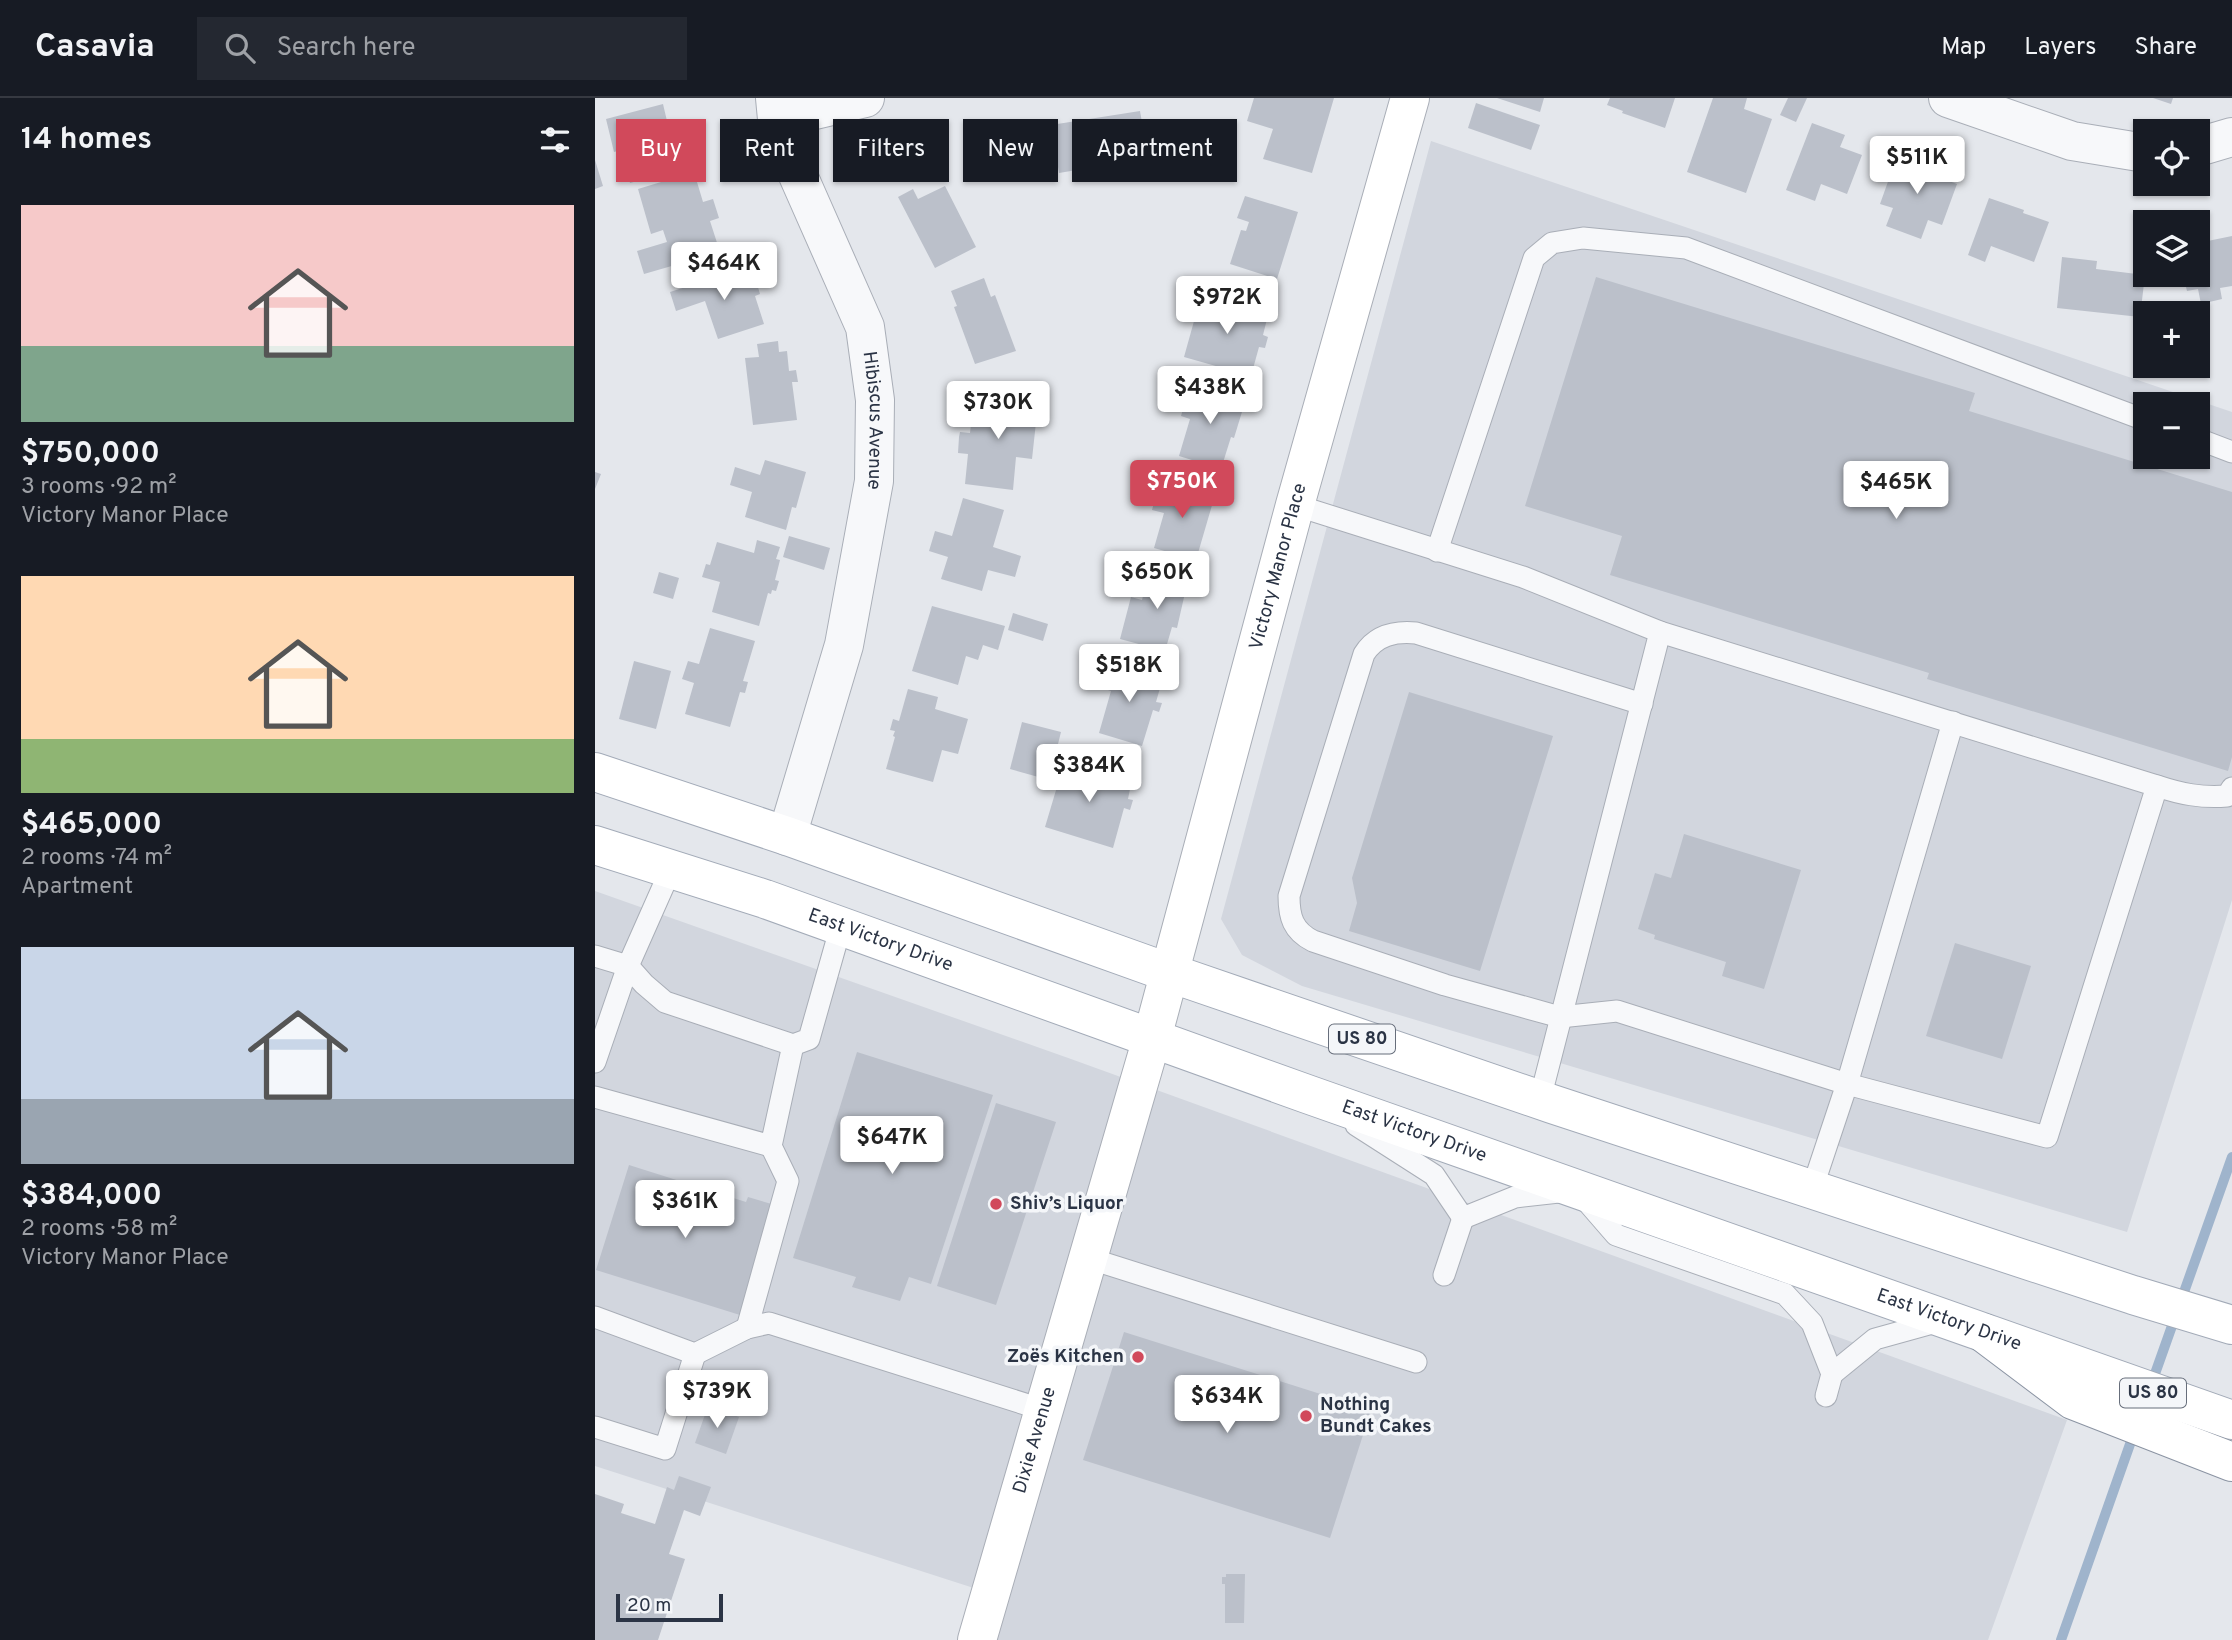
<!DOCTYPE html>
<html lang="en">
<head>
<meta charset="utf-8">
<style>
	body { margin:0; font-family:Overpass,sans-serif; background:#242831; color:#f1f3f6; height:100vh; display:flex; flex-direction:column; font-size:26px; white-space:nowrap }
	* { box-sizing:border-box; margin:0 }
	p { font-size:23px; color:#9ea1a6 }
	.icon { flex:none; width:38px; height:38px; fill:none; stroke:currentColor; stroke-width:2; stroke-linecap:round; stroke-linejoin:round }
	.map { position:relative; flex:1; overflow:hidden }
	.panel { display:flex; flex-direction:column; background:#171b24; width:595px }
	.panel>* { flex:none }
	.banner { position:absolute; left:21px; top:21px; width:665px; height:63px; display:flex; gap:14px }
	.controls { position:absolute; left:1538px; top:21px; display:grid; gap:14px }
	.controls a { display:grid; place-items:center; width:77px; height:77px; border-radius:0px; background:#171b24; box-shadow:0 2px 5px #0004; font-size:35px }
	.scale { position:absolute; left:21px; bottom:18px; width:107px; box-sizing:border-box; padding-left:7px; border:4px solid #2b3445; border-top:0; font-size:19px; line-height:24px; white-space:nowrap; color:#2b3445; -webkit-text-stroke:5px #f4f6f9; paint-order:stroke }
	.price { position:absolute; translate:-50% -60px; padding:0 16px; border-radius:7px; background:#fff; color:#222; font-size:23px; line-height:46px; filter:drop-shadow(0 2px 4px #0008) }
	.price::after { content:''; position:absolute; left:50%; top:42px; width:21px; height:16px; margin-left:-10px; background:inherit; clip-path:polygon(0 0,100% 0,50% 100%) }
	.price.active { background:#d1495b; color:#fff }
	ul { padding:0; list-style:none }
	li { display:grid; align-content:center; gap:14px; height:371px; padding:0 21px }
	li span { display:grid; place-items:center; height:217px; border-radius:0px; color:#555 }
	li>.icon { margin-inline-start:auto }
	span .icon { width:126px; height:126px; fill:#fffc; stroke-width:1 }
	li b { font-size:30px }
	h2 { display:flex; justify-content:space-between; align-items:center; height:84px; padding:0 21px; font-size:30px }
	.tag { padding:0 24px; border-radius:0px; background:#171b24; box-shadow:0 2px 5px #0004; font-size:24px; line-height:63px }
	.tag.active { background:#d1495b; color:#fff }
	header { display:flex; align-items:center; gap:42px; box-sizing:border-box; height:98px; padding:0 35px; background:#171b24; border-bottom:2px solid #363941 }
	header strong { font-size:33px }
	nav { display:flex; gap:38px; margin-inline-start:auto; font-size:24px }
	.search { width:490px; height:63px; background:#242831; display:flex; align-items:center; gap:18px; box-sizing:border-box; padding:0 24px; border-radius:0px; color:#9ea1a6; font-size:26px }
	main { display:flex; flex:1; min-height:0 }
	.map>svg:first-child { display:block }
</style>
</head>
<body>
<header>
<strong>Casavia</strong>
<div class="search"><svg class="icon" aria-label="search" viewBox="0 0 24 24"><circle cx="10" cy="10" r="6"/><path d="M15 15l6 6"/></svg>Search here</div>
<nav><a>Map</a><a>Layers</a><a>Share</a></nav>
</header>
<main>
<section class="panel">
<h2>14 homes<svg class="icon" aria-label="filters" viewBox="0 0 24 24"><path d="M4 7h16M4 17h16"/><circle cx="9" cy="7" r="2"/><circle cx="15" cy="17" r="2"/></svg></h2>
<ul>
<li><span style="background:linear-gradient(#f6c9c9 65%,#7fa58c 0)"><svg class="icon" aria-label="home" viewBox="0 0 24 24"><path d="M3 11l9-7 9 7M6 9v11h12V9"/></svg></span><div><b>$750,000</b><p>3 rooms · 92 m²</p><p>Victory Manor Place</p></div></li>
<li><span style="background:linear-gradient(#ffd9b3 75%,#8fb573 0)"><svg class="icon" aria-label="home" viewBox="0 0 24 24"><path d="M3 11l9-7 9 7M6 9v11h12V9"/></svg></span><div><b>$465,000</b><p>2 rooms · 74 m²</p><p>Apartment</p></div></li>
<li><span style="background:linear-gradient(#c9d6e8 70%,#9aa5b1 0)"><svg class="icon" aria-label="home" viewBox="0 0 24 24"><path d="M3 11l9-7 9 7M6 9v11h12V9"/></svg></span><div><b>$384,000</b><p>2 rooms · 58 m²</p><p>Victory Manor Place</p></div></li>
</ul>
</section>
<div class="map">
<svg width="1637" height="1542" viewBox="0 0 1637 1542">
	<rect width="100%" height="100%" fill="#e4e7ec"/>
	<g fill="#d2d6de" fill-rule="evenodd">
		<path d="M836 43 1637 314V802L1532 1134 707 888 647 857 626 821ZM1550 306H1603V359H1550Z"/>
		<path d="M0 793 476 961 1472 1322 1393 1542H373L388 1493 0 1368Z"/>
	</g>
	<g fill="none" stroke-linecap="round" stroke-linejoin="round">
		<g stroke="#9fb4cc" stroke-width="10">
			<path d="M1556 1287 1637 1059"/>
			<path d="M1466 1542 1540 1332"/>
		</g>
	</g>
	<g fill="#bbc0ca">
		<path d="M659 0H739L717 75 668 61 678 31 652 23Z"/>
		<path d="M902 0H949L945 14Z"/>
		<path d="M1015 0H1080L1070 30 1027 15 1028 13 1012 7Z"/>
		<path d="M1118 0H1152L1149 11 1177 21 1151 95 1092 74Z"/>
		<path d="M1193 0H1212L1201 24 1185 17Z"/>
		<path d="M1558 0H1578L1576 6Z"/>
		<path d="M881 5 945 27 936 52 873 30Z"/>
		<path d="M68 6 72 23 80 21 85 39 75 42 83 72 35 85 26 52 19 54 11 21Z"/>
		<path d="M545 13 553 60 464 75 456 27Z"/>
		<path d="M1217 25 1250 37 1245 49 1267 57 1252 96 1226 86 1220 103 1191 92Z"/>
		<path d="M1316 55 1345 65 1341 78 1362 86 1347 127 1333 122 1326 141 1291 128 1298 110 1285 106 1300 64 1311 68Z"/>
		<path d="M0 62 8 88 0 91Z"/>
		<path d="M99 74 108 104 118 101 124 120 115 123 125 154 49 176 42 153 72 144 68 132 56 136 43 91Z"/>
		<path d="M350 88 381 149 340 170 303 99 318 91 323 101Z"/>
		<path d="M650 98 703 114 682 181 635 166 646 132 651 133 654 124 642 120Z"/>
		<path d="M1394 100 1429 112 1428 115 1454 124 1439 164 1396 148 1390 164 1373 157Z"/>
		<path d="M1637 138V188L1625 190 1627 201 1606 206 1603 191 1592 193 1588 177H1603V145Z"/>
		<path d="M1467 159 1502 163 1501 171 1550 177 1545 219 1462 210Z"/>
		<path d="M150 170 156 188 162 186 165 196 160 198 169 226 123 241 110 203 81 213 75 194Z"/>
		<path d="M1001 179 1380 295 1374 313 1637 394V659L1633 673 1332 581 1334 575 1015 477 1027 438 930 408Z"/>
		<path d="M389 180 396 199 400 197 421 253 380 266 359 209 362 208 356 193Z"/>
		<path d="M606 198 673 217 668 237 673 239 670 250 664 249 656 278 589 259Z"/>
		<path d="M183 243 184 254 192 253 194 273 201 272 203 284H197L202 322 158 327 150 260 164 259 162 246Z"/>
		<path d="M595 287 650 304 639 340 636 339 626 371 584 358 595 321 586 318Z"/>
		<path d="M379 299 443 306 437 361 421 359 418 392 370 386 373 356 363 355 364 339 365 334 375 335Z"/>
		<path d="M170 362 211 374 201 410 197 409 191 432 150 419 157 394 135 387 140 369 165 377Z"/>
		<path d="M0 374 6 376 0 391Z"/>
		<path d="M578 385 620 397 601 462 559 450 569 415 557 412 563 390 575 393Z"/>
		<path d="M368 400 409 412 398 449 426 458 420 479 393 472 387 493 346 481 353 459 334 453 340 433 357 438Z"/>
		<path d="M194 438 235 450 229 472 188 459Z"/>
		<path d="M162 442 185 449 181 461 185 462 180 482 184 483 181 493 177 492 176 496 173 495 164 528 117 514 125 484 107 479 111 466 115 467 122 444 159 455Z"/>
		<path d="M570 467 595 473 582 530 577 529 570 553 525 541 536 499 547 502 551 486 564 490Z"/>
		<path d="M64 474 84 480 78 501 58 495Z"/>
		<path d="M337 508 410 528 403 552 388 547 383 562 371 558 363 587 317 573Z"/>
		<path d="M418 515 453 526 448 543 413 532Z"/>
		<path d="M115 530 160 543 148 583 153 584 150 595 145 594 135 629 90 616 99 585 87 581 93 563 104 566Z"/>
		<path d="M39 563 76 573 61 631 24 621Z"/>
		<path d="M511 566 567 583 561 604 567 605 564 614 558 612 547 648 504 635 516 593 504 589Z"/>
		<path d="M313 591 343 599 340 611 373 621 363 656 347 652 338 684 291 671 300 639 298 638 300 633 295 632 298 621 304 623Z"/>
		<path d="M814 594 958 638 885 873 754 833 762 805 757 780Z"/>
		<path d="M427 624 466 634 454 682 415 671Z"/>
		<path d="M470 662 537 681 533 701 538 702 535 712 529 710 518 750 450 729Z"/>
		<path d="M1089 736 1206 772 1169 891 1127 878 1131 864 1059 841 1060 837 1043 831 1060 775 1076 780Z"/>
		<path d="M1360 845 1436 868 1407 961 1331 938Z"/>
		<path d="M262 954 398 997 336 1186 314 1179 305 1203 257 1189 261 1179 198 1160Z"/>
		<path d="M401 1005 461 1024 401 1207 342 1188Z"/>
		<path d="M34 1067 151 1104 153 1099 180 1107 145 1217 1 1172Z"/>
		<path d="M529 1234 776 1312 735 1440 488 1362Z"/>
		<path d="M113 1308 144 1319 131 1356 100 1345Z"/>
		<path d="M84 1378 116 1389 105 1418 89 1412 74 1456 90 1461 63 1542H0V1396L29 1406 26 1415 60 1426 72 1389 79 1392Z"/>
		<path d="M631 1476H650L649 1525H630V1486H627V1479H631Z"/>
	</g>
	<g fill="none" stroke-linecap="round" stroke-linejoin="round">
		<defs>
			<g id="lane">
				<path d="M1603 341 1637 354"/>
				<path d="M700 407 928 479 1065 534 945 1001"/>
				<path d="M842 453 939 160 957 145 988 140 1091 150 1550 322"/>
				<path d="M1047 606 821 535C800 533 781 537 769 556L694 798C694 819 698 833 718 843L850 887 965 919 1022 913 1252 986 1452 1039 1562 688 1065 534"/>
				<path d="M1562 688C1586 696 1606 700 1632 698L1637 690"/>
				<path d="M0 858 33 868 76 771"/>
				<path d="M33 868 49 886 70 904 198 947 214 941 246 828"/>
				<path d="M0 964 33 868"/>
				<path d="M0 999 176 1048 198 947"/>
				<path d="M761 1027 839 1077 868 1120 920 1099 982 1092 1021 1137 1190 1196 1217 1225 1237 1276 1280 1241 1345 1223"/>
				<path d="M1217 1091 1252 986 1358 624"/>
				<path d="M493 1160 821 1264"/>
				<path d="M849 1177 868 1120"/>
				<path d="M0 1219 100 1256 152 1230 174 1225 449 1312"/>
				<path d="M152 1230 193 1083 176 1048"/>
				<path d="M1231 1298 1237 1276"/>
				<path d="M0 1329 70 1351 100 1256"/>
			</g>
			<g id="street">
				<path id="s1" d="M180 0 182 21 202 75 270 229 280 302 279 383 249 547 192 738"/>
				<path d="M1353 0 1477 43 1550 55"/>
				<path d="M182 21 270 0"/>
				<path d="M1603 49 1637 39"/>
			</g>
			<g id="secondary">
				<path id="s2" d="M382 1542 557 940 700 407 815 0"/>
			</g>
			<g id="primary">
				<path d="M0 674 192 738 575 875 957 1006 1538 1197 1637 1227"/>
				<path id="s3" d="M0 747 170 801 712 996 1637 1322"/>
			</g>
			<path id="highway" d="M1389 1235 1478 1302 1637 1364"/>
		</defs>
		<use href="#lane" stroke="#a9aeb7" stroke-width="23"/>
		<use href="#street" stroke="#a9aeb7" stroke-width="40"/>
		<use href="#secondary" stroke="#a9aeb7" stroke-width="40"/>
		<use href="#primary" stroke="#a3abb8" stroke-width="40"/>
		<use href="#highway" stroke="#8b94a3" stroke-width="40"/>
		<use href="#lane" stroke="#f7f8fa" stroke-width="21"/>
		<use href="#street" stroke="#f7f8fa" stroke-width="38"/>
		<use href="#secondary" stroke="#fff" stroke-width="38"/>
		<use href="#primary" stroke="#fff" stroke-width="38"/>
		<use href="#highway" stroke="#fff" stroke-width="38"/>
	</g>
	<g fill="#d1495b" stroke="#f4f6f9" stroke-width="2.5">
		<circle cx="401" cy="1106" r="7"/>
		<circle cx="543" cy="1259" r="7"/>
		<circle cx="711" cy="1318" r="7"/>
	</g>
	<g text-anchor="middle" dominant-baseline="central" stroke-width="7" stroke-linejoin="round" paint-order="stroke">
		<g fill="#f4f6f9" stroke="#676e7b" stroke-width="2">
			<rect x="734" y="926.5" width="66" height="29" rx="5"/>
			<rect x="1525" y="1280.5" width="66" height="29" rx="5"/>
		</g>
		<g font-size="18" font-weight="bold" fill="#2b3445">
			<text x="767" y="941">US 80</text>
			<text x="1558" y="1295">US 80</text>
		</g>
		<g font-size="19" fill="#2b3445" stroke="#f4f6f9">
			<text stroke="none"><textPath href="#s1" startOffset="341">Hibiscus Avenue</textPath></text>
			<text stroke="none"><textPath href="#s2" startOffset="1115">Victory Manor Place</textPath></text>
			<text stroke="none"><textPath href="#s3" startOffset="301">East Victory Drive</textPath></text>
			<text stroke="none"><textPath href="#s3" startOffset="868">East Victory Drive</textPath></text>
			<text stroke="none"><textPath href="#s3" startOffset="1435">East Victory Drive</textPath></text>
			<text stroke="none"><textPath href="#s2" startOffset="208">Dixie Avenue</textPath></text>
		</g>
		<g font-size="19" font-weight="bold" fill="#2b3445" stroke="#f4f6f9" text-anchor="start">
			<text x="415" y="1106">Shiv’s Liquor</text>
			<text x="529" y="1259" text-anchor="end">Zoës Kitchen</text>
			<text x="725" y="1307">Nothing<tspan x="725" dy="22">Bundt Cakes</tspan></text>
		</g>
	</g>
</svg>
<div class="controls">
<a><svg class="icon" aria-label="locate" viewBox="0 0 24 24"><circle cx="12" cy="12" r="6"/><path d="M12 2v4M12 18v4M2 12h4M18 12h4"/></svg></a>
<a><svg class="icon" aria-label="layers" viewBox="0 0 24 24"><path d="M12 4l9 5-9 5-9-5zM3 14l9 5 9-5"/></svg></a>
<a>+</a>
<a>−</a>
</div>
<div class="scale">20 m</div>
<b class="price" style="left:1322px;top:98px">$511K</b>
<b class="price" style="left:129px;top:204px">$464K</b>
<b class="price" style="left:632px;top:238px">$972K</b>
<b class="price" style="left:615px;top:328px">$438K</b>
<b class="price" style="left:403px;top:343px">$730K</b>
<b class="price active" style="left:587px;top:422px">$750K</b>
<b class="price" style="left:1301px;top:423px">$465K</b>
<b class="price" style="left:562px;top:513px">$650K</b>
<b class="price" style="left:534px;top:606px">$518K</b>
<b class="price" style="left:494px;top:706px">$384K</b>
<b class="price" style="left:297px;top:1078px">$647K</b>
<b class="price" style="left:90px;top:1142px">$361K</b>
<b class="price" style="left:122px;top:1332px">$739K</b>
<b class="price" style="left:632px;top:1337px">$634K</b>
<div class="banner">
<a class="tag active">Buy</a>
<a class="tag">Rent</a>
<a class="tag">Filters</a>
<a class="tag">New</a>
<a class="tag">Apartment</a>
</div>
</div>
</main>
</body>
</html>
